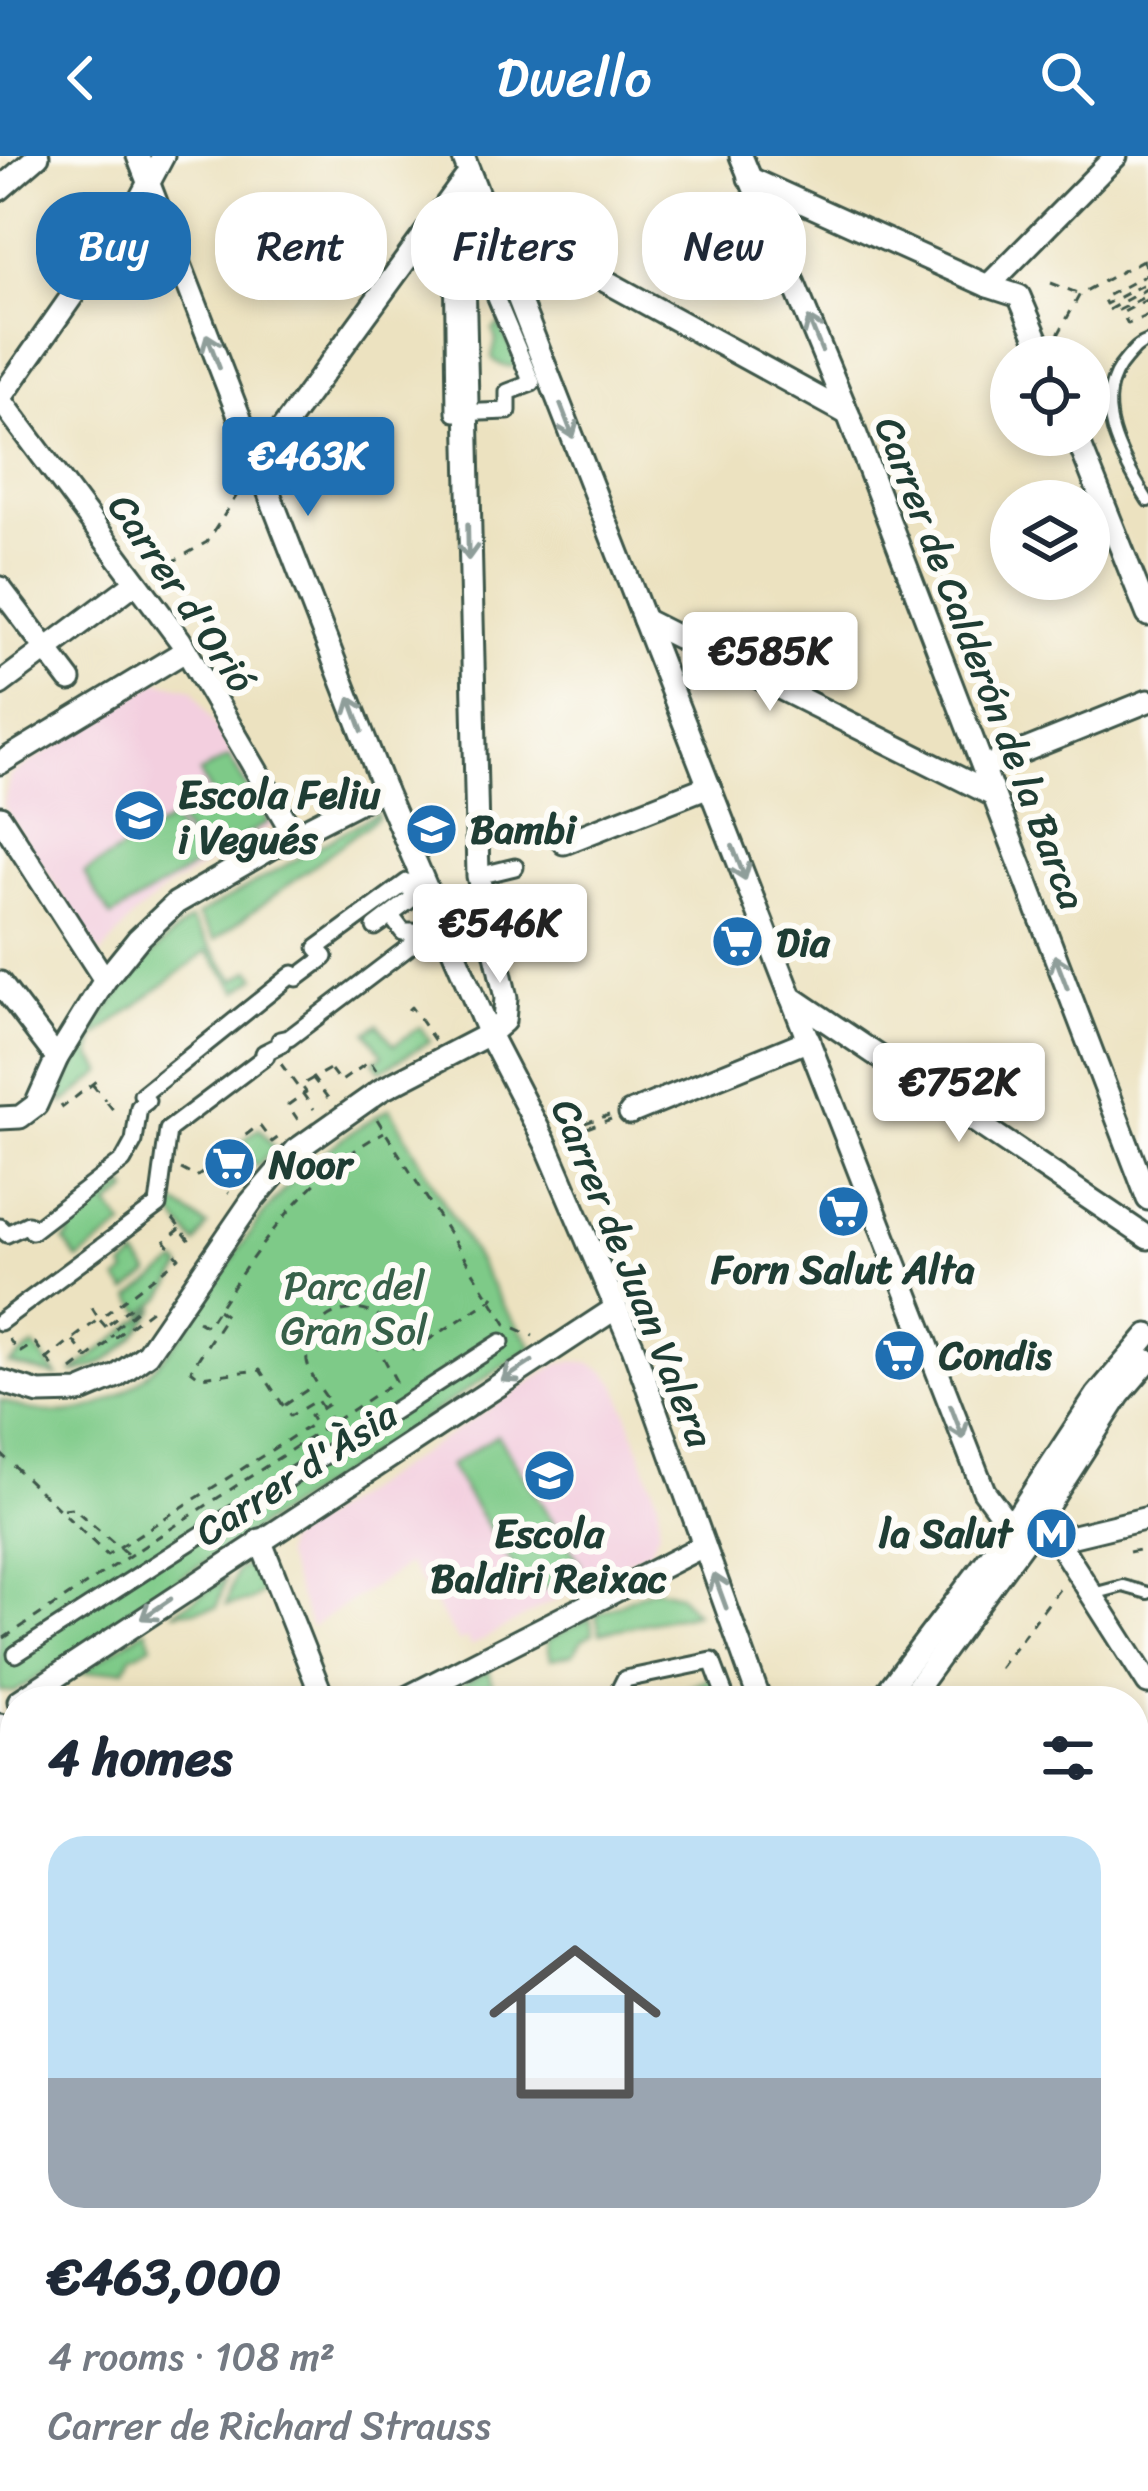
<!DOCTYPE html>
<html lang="en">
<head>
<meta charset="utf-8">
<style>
	body { margin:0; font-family:Sriracha,sans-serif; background:#f6f6f7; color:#1f2937; height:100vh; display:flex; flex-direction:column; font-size:45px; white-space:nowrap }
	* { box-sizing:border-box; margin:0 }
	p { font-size:39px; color:#747a83 }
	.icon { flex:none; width:66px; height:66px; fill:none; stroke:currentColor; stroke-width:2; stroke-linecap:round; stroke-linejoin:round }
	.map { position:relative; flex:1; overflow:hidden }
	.sheet { position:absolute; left:0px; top:1530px; width:1149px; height:807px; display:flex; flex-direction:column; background:#fff; border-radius:48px 48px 0 0; box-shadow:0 6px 18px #0003 }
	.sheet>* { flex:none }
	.top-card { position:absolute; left:36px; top:36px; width:1077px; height:108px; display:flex; gap:24px }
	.buttons { position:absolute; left:990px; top:180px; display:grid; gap:24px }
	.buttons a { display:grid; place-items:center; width:120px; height:120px; border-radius:50%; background:#fff; box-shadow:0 6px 18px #0003; font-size:60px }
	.price { position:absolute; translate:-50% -102px; padding:0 27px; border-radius:12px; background:#fff; color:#222; font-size:39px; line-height:78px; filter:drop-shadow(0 3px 6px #0008) }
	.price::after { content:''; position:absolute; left:50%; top:72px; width:36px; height:27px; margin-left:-18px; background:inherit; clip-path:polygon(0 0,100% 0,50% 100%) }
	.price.selected { background:#1f6fb2; color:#fff }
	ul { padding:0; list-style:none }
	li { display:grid; align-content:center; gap:24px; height:636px; padding:0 48px }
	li+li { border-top:3px solid #e0e1e3 }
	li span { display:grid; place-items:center; height:372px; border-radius:36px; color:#555 }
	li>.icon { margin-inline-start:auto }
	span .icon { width:216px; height:216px; fill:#fffc; stroke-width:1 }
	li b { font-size:51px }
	h2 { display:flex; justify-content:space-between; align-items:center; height:144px; padding:0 48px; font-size:51px }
	.tag { padding:0 42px; border-radius:48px; background:#fff; box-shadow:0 6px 18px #0003; font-size:42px; line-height:108px }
	.tag.selected { background:#1f6fb2; color:#fff }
	header { display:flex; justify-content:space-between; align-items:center; height:156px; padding:0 48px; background:#1f6fb2; color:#fff; font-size:54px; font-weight:600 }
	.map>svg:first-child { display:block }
</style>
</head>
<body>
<header><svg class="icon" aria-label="back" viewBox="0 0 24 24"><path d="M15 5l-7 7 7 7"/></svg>Dwello<svg class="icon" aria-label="search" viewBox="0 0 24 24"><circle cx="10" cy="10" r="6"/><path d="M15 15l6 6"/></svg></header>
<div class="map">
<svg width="1148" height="2335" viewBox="0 0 1148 2335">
	<rect width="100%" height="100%" fill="#fdfcf7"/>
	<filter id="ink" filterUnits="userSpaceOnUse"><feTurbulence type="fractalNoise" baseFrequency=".00833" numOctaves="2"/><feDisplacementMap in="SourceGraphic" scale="24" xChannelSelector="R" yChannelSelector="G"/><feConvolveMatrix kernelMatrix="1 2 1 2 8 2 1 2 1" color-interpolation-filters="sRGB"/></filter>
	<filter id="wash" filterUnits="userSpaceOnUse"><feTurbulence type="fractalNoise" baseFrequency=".004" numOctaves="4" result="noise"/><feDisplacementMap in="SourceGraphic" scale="48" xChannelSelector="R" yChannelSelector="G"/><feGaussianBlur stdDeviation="2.7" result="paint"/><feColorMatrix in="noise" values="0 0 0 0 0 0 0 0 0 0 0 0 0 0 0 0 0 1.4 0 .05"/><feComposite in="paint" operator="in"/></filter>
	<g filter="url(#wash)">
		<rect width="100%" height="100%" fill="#ece2c0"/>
		<g fill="#f3cfdf">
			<path d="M158 525 193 533 274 669 166 733 133 761 101 799 3 650 10 620Z"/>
			<path d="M575 1205 590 1207 606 1216 618 1231 659 1348V1375L650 1393 471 1490 466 1482 459 1486 408 1408 311 1471 283 1399 286 1385 558 1208Z"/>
			<path d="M15 2180V2322H123L113 2335H0V2199Z"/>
		</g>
		<g fill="#7eca88" stroke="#4e845e" stroke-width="3">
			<path d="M499 168 520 209C511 212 497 210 492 201L496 185 493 174Z"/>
			<path d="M229 601 268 666 202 705 176 661 212 639 200 617Z"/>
			<path d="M377 657 378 661 215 784 197 760Z"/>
			<path d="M171 664 198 708 111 761 84 717Z"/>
			<path d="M190 764 235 824 251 814 257 821 238 835 207 795 94 882 91 900 103 916 63 947 61 937C94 869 130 811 190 764Z"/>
			<path d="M378 868 394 889 420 871 430 885 381 914 374 905 383 899 367 876Z"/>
			<path d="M390 952 505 1153 533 1191 130 1455 132 1460 15 1536 0 1535V1244C144 1304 199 1137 270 1050 303 1009 344 979 390 952Z"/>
			<path d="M259 972 274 992 256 1011 239 988Z"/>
			<path d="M125 1030 129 1035 109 1050 124 1070 78 1104 64 1085 70 1080 66 1074Z"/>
			<path d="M169 1043 207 1070 196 1088 165 1049Z"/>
			<path d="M137 1101 150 1118 127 1136 118 1125 127 1117 124 1112Z"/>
			<path d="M178 1106 182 1112 162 1143 143 1157 131 1142Z"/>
			<path d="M157 1151C133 1184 114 1210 71 1217Z"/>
			<path d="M34 1190 57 1220 9 1208Z"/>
			<path d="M497 1279 581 1409 532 1440 449 1310Z"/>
			<path d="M245 1410 258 1417 265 1435 247 1446 226 1449 237 1414Z"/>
			<path d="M226 1422 217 1451 173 1457Z"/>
			<path d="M654 1432 678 1438 695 1457 600 1477 596 1459Z"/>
			<path d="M590 1462 593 1477 582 1484 573 1498 551 1503 547 1484Z"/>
			<path d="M146 1473 152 1489 131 1500 125 1513 78 1518Z"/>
			<path d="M489 1514 496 1545H464L461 1529Z"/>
			<path d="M718 1519 726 1542 651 1545Z"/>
			<path d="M21 2322H111L100 2335H11Z"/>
			<path d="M925 2322H998L1000 2325 984 2335H933Z"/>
		</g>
	</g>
	<g filter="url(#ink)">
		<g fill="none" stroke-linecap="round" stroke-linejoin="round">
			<defs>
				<g id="service">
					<path d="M1148 185C1137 189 1133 195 1126 203 1088 245 1122 304 1148 345"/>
					<path d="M1093 1438 1123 1430 1148 1437"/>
				</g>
				<g id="pedestrian">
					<path d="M469 39 499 118 488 123 532 227 508 236V255L455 257 453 88 435 84Z"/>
					<path d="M478 720 515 711"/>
					<path d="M0 1071 7 1078 28 1068 32 1075 123 1005 134 985 139 951 147 945 142 939 293 818 297 822 325 801 317 792 407 726 414 741 375 771 391 760 403 776H413L418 784 289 882 280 884 282 888 264 897 266 900 168 974 158 1049 0 1166"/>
					<path d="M16 1498 501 1186"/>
					<path d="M586 1545 617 1539 625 1523 712 1505 726 1542 715 1545"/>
					<path d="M893 2322 901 2335"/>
					<path d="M1024 2322 1031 2335"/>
					<path d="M820 2335 841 2322 850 2335"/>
				</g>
				<g id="minor">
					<path d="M138 0 384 633 489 878 546 988 633 1191 760 1545"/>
					<path d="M163 0 140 43 0 243 180 484 294 679"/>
					<path d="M463 0 984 1335 1010 1370 1057 1384 1148 1527"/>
					<path d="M741 0 848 258 1148 1043"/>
					<path d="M749 22 988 130 1019 140 1045 201"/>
					<path d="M0 33 38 0"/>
					<path d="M504 102 538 88 848 258"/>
					<path d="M988 130 1116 0"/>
					<path d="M1076 279 1148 459"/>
					<path d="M256 309 465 23"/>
					<path d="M0 432 70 524"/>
					<path d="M644 464 993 639"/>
					<path d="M0 528 136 426"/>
					<path d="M0 607 185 495"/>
					<path d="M984 611 1148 545"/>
					<path d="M0 661 105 824"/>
					<path d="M564 687 709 630"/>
					<path d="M0 827 57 902"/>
					<path d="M791 841 1148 1082"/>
					<path d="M630 957 809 884"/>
					<path d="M0 962 20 961 36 949 57 902 105 824 138 783 176 747 294 679 384 633"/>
					<path d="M0 1225 39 1237 79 1236 117 1220 147 1198 251 1046 296 994 381 934 489 878 504 865 506 842 478 720 463 74 469 18"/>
					<path d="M260 1384 324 1545"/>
					<path d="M1057 1384 1148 1362"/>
					<path d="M19 1545 616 1152"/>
					<path d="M400 1545 703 1390"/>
					<path d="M880 1545 993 1397 1097 1239 1148 1179"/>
					<path d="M907 1545 1030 1377 1119 1239 1148 1205"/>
					<path d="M0 1569 15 1603"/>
					<path d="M1134 1670 1148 1671"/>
					<path d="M0 1726 15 1731"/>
					<path d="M0 1842 15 1831"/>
					<path d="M1134 2041 1148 2031"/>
					<path d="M0 2096 15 2120"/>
					<path d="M0 2171 15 2152"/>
					<path d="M1134 2321 1143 2335"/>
					<path d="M469 2322 478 2335"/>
					<path d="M857 2322 866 2335"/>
					<path d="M278 2335 288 2322"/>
					<path d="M307 2335 316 2322"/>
				</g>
			</defs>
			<use href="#service" stroke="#3e5649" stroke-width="16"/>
			<use href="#pedestrian" stroke="#3e5649" stroke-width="21"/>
			<use href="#minor" stroke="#3e5649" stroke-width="27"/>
			<g stroke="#3e5649" stroke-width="3" stroke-dasharray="9 9" stroke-linecap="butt">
				<path d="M1142 103 1148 116"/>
				<path d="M1148 118 1103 142 1106 148 1148 126"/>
				<path d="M1051 127 1077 137"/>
				<path d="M1148 132 1110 153 1113 157 1148 139"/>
				<path d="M1148 143 1122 157 1128 168 1148 159"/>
				<path d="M1058 179 1080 138 1148 101"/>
				<path d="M155 416 207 386 244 328"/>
				<path d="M408 854 411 851 435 885"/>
				<path d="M281 908 314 953"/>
				<path d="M331 914 340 926 370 905 376 914"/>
				<path d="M312 921 328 942"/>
				<path d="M92 928 105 944"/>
				<path d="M107 946 117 959"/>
				<path d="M61 948 63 951 96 925"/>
				<path d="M377 963 506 1168 533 1180"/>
				<path d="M298 964 288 949 306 936 301 929 333 911"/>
				<path d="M585 967 609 959"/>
				<path d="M587 972 611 963"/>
				<path d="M211 1011 207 1014 229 1037"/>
				<path d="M181 1013 196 1021 207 1014"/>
				<path d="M219 1027 247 1007 234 988 259 969 272 986 279 981"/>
				<path d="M173 1063 193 1089"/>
				<path d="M218 1154 226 1160 191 1214 200 1221 260 1214 290 1260 317 1244 331 1265"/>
				<path d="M198 1165 207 1170C255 1096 304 1020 384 976"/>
				<path d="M109 1168 132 1150 136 1155 110 1177 113 1181"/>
				<path d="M106 1171 99 1163 179 1102 165 1085 180 1073"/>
				<path d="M395 1175 409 1166"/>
				<path d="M74 1182 99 1163 89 1147"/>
				<path d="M9 1183 19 1197 35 1187 47 1203 72 1183 86 1201"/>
				<path d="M47 1203 57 1216"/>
				<path d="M72 1214 151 1154"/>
				<path d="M285 1249 314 1229"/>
				<path d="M0 1297 107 1399 314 1267 310 1260 330 1247C322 1234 310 1221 307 1205 302 1166 346 1141 378 1160 392 1169 399 1184 408 1197L491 1144 496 1137"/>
				<path d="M63 1353 73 1352 127 1398"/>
				<path d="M1129 1396 1148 1392"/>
				<path d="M4 1482 396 1225 373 1182 389 1172"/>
				<path d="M999 1512 1060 1432"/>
				<path d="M638 1545 664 1535"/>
				<path d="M0 1627 15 1653"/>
				<path d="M0 1693 2 1697 15 1689"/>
				<path d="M0 1767 15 1774"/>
				<path d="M0 1865 15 1863"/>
				<path d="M0 1912 15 1909"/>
				<path d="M0 1951 15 1947"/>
				<path d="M0 1963 15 1962"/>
				<path d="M0 1993 15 1989"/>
				<path d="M0 2018 15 2014"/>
				<path d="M0 2055 15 2052"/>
				<path d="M0 2072 15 2057"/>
			</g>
			<use href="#service" stroke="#fff" stroke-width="10"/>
			<use href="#pedestrian" stroke="#fff" stroke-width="15"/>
			<use href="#minor" stroke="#fff" stroke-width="21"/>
		</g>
		<defs><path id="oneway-shaft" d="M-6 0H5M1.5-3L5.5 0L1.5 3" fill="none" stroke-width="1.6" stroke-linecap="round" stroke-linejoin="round" transform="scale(3)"/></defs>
		<g stroke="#8f9e9a">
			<use href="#oneway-shaft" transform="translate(815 178) rotate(-112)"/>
			<use href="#oneway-shaft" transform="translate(213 195) rotate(-111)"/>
			<use href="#oneway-shaft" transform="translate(567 265) rotate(69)"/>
			<use href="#oneway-shaft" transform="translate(468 386) rotate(89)"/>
			<use href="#oneway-shaft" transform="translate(356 558) rotate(-110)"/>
			<use href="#oneway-shaft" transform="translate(739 707) rotate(69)"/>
			<use href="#oneway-shaft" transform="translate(1061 816) rotate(-111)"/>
			<use href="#oneway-shaft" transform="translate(517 1215) rotate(147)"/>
			<use href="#oneway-shaft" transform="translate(957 1266) rotate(69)"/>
			<use href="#oneway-shaft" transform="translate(720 1435) rotate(-110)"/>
			<use href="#oneway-shaft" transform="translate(156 1453) rotate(146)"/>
		</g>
	</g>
	<defs>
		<symbol id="school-disc" viewBox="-11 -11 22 22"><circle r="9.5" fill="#1f6fb2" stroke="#fdfcf7"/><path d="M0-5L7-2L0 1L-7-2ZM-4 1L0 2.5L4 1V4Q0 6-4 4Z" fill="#fff"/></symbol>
		<symbol id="supermarket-disc" viewBox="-11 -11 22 22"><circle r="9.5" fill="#1f6fb2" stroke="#fdfcf7"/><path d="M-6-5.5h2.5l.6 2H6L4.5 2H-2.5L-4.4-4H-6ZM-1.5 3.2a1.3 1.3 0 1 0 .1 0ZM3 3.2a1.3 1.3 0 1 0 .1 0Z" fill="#fff"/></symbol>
		<symbol id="metro-disc" viewBox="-11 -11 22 22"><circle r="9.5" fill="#1f6fb2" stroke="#fdfcf7"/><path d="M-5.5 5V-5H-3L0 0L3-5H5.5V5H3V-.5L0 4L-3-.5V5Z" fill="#fff"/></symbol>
	</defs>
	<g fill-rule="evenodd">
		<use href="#school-disc" x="110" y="630" width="59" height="59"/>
		<use href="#school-disc" x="402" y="644" width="59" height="59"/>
		<use href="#supermarket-disc" x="708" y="756" width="59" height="59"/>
		<use href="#supermarket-disc" x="200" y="978" width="59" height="59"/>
		<use href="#supermarket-disc" x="814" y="1026" width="59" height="59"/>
		<use href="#supermarket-disc" x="870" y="1170" width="59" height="59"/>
		<use href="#school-disc" x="520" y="1290" width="59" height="59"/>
		<use href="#metro-disc" x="1022" y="1348" width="59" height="59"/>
	</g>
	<g text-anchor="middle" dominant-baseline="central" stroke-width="12" stroke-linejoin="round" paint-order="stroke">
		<g font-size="39" fill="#1f3d34" stroke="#fdfcf7">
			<text transform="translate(182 437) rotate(56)">Carrer d'Orió</text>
			<text transform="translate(981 507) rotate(69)">Carrer de Calderón de la Barca</text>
			<text transform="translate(633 1117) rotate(68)">Carrer de Juan Valera</text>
			<text transform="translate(296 1317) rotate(-33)">Carrer d'Àsia</text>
		</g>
		<g font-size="39" font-weight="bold" fill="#1f3d34" stroke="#fdfcf7" text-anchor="start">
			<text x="178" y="638">Escola Feliu<tspan x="178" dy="45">i Vegués</tspan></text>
			<text x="470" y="673">Bambi</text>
			<text x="776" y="786">Dia</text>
			<text x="269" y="1008">Noor</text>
			<text x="843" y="1113" text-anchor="middle">Forn Salut Alta</text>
			<text x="939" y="1199">Condis</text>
			<text x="549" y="1377" text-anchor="middle">Escola<tspan x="549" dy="45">Baldiri Reixac</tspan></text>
			<text x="1012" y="1377" text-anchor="end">la Salut</text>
		</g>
		<g font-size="39" fill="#376049" stroke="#fdfcf7">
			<text x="354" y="1129">Parc del<tspan x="354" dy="45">Gran Sol</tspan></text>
		</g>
	</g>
</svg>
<div class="buttons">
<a><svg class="icon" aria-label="locate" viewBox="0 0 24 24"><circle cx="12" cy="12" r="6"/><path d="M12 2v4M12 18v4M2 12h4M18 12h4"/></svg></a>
<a><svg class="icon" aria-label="layers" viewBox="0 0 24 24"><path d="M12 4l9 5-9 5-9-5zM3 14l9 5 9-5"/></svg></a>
</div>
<b class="price selected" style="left:308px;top:363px">€463K</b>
<b class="price" style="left:770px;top:558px">€585K</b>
<b class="price" style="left:500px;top:830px">€546K</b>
<b class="price" style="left:959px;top:989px">€752K</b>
<div class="top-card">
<a class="tag selected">Buy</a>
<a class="tag">Rent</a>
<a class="tag">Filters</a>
<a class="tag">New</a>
</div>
<section class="sheet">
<h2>4 homes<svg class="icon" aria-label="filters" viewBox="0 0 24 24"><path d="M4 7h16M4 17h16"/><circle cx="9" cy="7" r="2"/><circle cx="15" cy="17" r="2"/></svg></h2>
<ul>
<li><span style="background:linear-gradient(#bfe0f5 65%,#9aa5b1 0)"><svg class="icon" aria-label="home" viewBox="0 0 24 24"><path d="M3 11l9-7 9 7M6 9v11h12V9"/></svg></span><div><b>€463,000</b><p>4 rooms · 108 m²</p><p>Carrer de Richard Strauss</p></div></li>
</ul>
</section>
</div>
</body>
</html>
